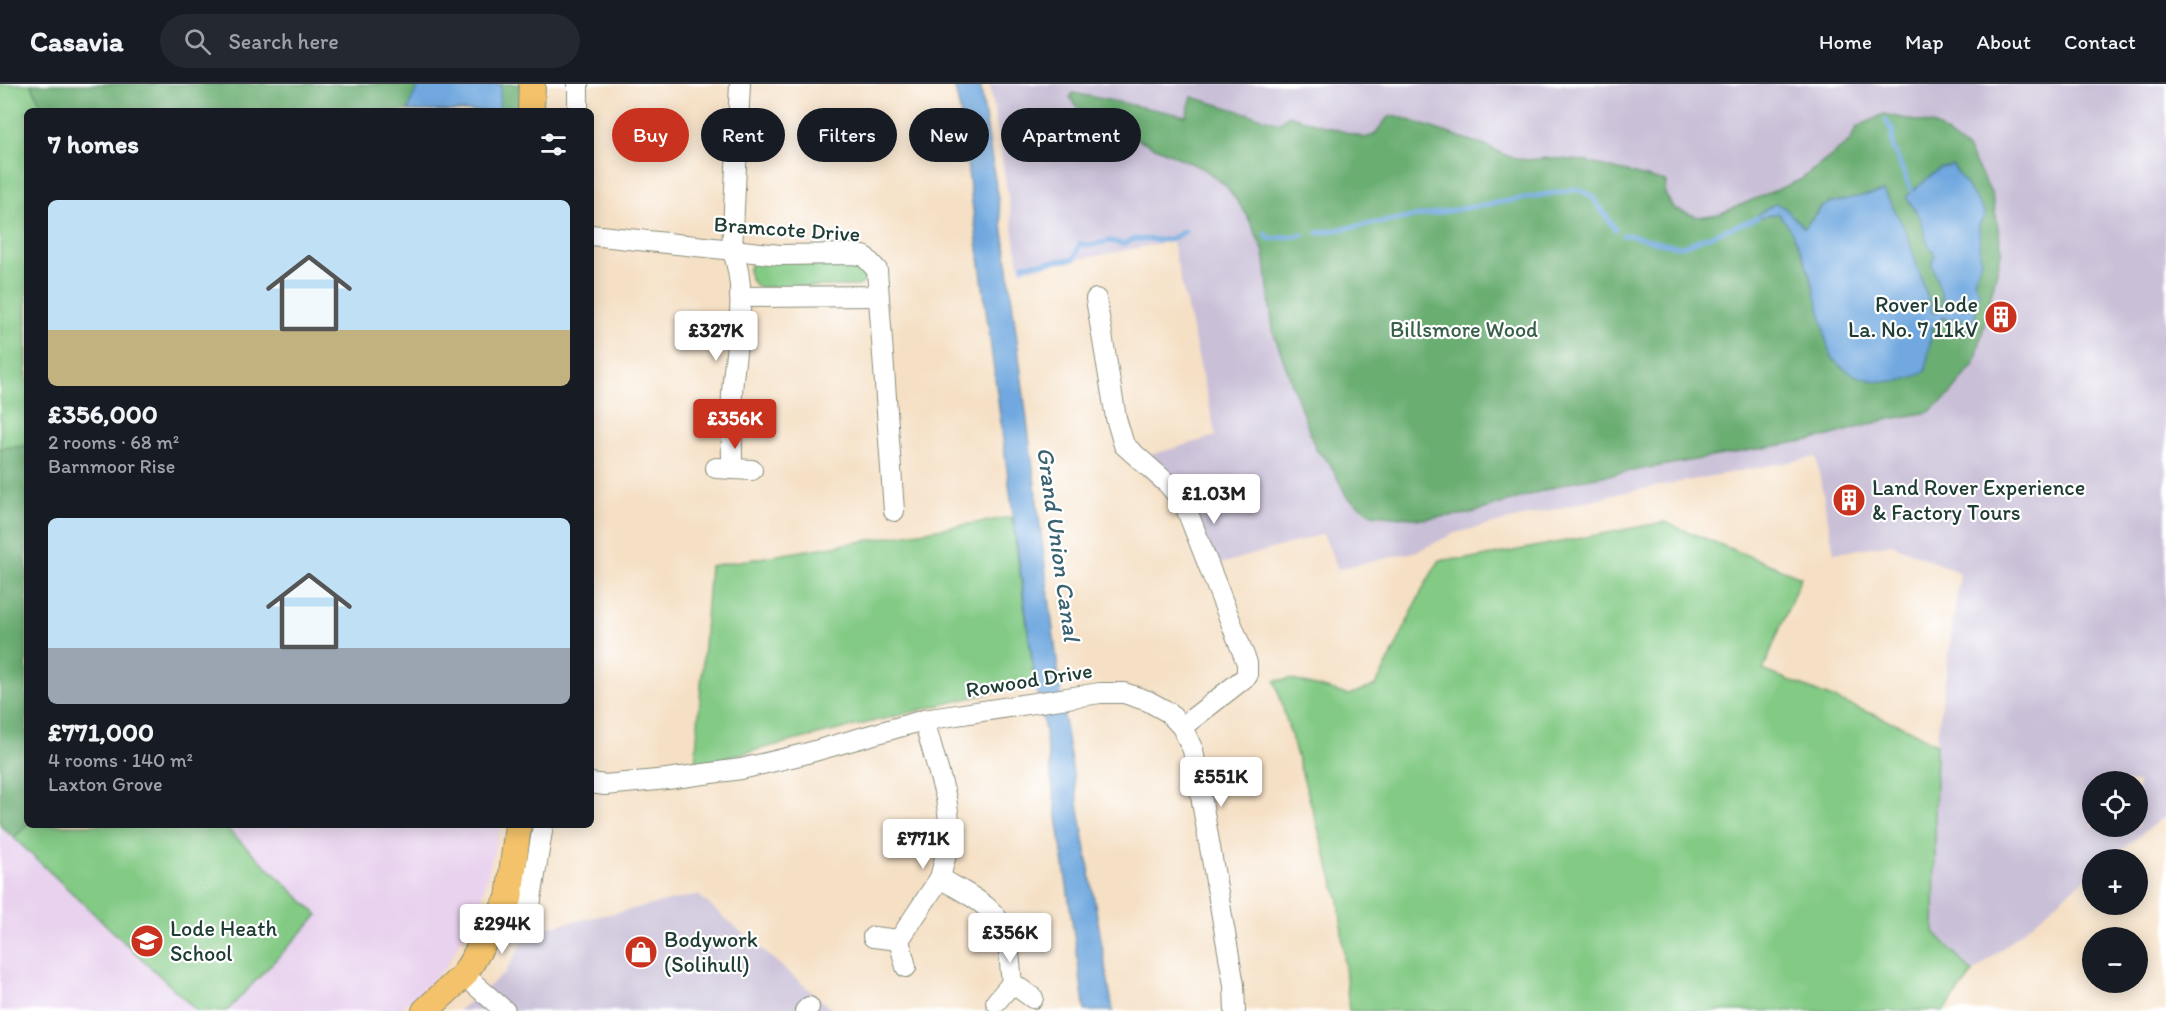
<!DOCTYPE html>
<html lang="en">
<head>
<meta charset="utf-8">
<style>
	body { margin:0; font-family:Itim,sans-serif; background:#242831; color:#f1f3f6; height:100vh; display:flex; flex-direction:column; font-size:22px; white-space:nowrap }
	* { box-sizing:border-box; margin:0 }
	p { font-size:20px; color:#9ea1a6 }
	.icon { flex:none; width:33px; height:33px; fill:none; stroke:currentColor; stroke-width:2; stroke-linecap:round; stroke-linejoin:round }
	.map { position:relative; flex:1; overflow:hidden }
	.panel { position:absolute; left:24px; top:24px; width:570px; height:720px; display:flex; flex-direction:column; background:#171b24; border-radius:9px; box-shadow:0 3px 15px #0003 }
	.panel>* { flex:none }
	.hud { position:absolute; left:612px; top:24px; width:570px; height:54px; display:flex; gap:12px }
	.fabs { position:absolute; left:2082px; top:687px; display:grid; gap:12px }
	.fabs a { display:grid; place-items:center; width:66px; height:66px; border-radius:50%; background:#171b24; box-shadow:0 3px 15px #0003; font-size:30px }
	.price { position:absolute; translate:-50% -51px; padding:0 14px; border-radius:6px; background:#fff; color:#222; font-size:20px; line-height:39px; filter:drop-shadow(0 2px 3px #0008) }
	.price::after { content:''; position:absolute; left:50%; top:36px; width:18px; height:14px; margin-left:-9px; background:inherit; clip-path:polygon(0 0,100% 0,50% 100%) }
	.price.current { background:#c8321e; color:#fff }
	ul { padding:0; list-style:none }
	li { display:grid; align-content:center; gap:12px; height:318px; padding:0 24px }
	li span { display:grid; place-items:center; height:186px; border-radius:9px; color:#555 }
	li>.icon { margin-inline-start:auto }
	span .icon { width:108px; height:108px; fill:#fffc; stroke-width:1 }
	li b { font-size:26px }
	h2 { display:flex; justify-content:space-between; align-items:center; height:72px; padding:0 24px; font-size:26px }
	.pill { padding:0 21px; border-radius:27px; background:#171b24; box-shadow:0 3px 15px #0003; font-size:21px; line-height:54px }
	.pill.current { background:#c8321e; color:#fff }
	header { display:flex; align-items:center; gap:36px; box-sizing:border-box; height:84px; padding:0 30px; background:#171b24; border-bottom:2px solid #363941 }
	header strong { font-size:28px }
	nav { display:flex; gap:33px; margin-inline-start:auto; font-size:21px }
	.search { width:420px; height:54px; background:#242831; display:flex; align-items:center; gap:15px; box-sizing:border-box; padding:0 21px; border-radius:33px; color:#9ea1a6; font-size:22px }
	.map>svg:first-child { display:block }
</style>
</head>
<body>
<header>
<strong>Casavia</strong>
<div class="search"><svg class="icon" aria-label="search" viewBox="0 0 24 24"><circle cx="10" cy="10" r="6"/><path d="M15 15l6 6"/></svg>Search here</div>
<nav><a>Home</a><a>Map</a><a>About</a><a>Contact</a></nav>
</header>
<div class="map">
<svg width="2166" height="927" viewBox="0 0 2166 927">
	<rect width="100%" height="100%" fill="#fff"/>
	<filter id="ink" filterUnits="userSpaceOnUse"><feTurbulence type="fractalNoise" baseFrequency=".0167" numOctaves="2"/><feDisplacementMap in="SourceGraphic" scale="12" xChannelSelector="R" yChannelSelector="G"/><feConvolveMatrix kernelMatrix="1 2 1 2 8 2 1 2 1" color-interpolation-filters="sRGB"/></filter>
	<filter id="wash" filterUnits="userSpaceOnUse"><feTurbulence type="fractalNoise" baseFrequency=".008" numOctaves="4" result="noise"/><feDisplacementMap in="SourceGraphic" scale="24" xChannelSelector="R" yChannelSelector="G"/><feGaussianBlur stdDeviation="1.35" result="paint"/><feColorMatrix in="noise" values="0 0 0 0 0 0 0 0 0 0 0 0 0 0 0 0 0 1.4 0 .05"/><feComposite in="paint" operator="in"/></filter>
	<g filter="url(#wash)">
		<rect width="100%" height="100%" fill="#f5e0c5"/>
		<path fill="#e8d2ee" d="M27 741H501L479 824 446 883 399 927H0V742L14 754Z"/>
		<g fill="#c9bfd7" fill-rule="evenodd">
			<path d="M990 0H2166V731L2109 775 2092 776V789L1973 889 1934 848 1936 660 1960 489 1891 460 1834 469 1816 373 1626 408 1455 449 1418 467 1338 485 1323 450 1200 486 1179 424 1130 377 1216 352 1172 157 1020 187ZM2092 698H2138V742H2092Z"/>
			<path d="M698 811 834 927H458L505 889 529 847Z"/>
		</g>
		<g fill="#83ca85" stroke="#51845c" stroke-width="1.5">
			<path d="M0 0H31L44 27H27V362L0 364Z"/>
			<path d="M758 174 858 176 870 189 865 198 859 202 757 203C747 192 744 183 758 174Z"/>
			<path d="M1012 433 1035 598 695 681 710 482Z"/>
			<path d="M1664 438 1801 493 1763 586 1907 644 1936 660 1934 848 1973 889 1944 927H1349L1339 816 1275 597 1290 595 1348 611 1375 602C1400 562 1413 516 1440 476L1477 474Z"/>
			<path d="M27 741H223L318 831 227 927H197L14 754Z"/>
		</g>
		<g fill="#6aae72" stroke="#447653" stroke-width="1.5" fill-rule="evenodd">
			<path d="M31 0H522L520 27H44Z"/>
			<path d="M1073 9 1186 32 1192 13 1279 39 1288 31 1365 54 1374 51 1388 33 1397 32 1489 63 1507 72 1526 76 1548 74 1584 77 1666 98 1665 110 1674 125 1698 133 1719 130 1800 96 1849 58 1857 43 1884 30 1935 41 1968 66 1992 111 2002 166 1975 279 1949 312 1929 328 1885 336 1822 354 1574 397 1469 430 1422 435 1372 430 1347 413 1329 378 1316 366 1273 247 1264 168 1247 131 1226 102 1204 85 1113 44 1078 24 1070 14ZM1884 107 1905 145 1932 228 1832 274C1820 226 1811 167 1778 128L1757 133 1785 124 1804 144 1820 124Z"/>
			<path d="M27 362V741L14 754 0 742V364Z"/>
		</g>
		<g fill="#70a8df" stroke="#48728a" stroke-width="1.5">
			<path d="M420 0H501L499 27H408L412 14Z"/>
			<path d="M954 0H980L1005 160 1065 642 1113 927H1085L1043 635 1035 598 960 27Z"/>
			<path d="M1953 82 1986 130 1979 141 1981 177 1974 197 1979 207 1973 242 1968 243 1967 237 1960 234 1946 236 1944 233 1932 244 1926 286C1899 305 1856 300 1833 275 1827 268 1825 249 1823 239 1813 202 1804 158 1778 129L1757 134V131L1776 119 1785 124 1804 144 1821 124 1830 119 1884 107 1905 145 1932 228 1935 229 1943 225 1944 220 1932 180 1935 171 1928 161 1920 133 1906 113 1940 84Z"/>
		</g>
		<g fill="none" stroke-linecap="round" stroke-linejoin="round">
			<g stroke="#70a8df" stroke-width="5">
				<path d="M1886 37 1892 46 1893 63 1911 106"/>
				<path d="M1318 149 1578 105 1592 112 1615 145"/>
				<path d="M1265 150 1270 155 1303 151"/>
				<path d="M1623 151C1644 151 1662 163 1683 162L1757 134"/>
				<path d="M1023 181 1074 175 1080 159 1090 162 1109 157 1123 160 1135 155 1169 156 1185 147"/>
			</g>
		</g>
	</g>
	<g filter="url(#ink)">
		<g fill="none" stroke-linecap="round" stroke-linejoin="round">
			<defs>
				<g id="minor">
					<path d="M578 27V0"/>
					<path d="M591 151 780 171 852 170 864 172 877 186 894 427"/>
					<path d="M740 213 878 212"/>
					<path d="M1096 215 1116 334 1124 361 1168 400 1184 419 1247 579V592L1182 643"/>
					<path d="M716 384 752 386"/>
					<path d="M732 385C732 360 731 334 732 310 734 264 750 209 732 166L740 0"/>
					<path d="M924 636 946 714 951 750 940 794C964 809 998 822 1006 852 1010 866 1010 884 1012 899"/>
					<path d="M591 699 605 701 667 695 741 685 804 670 924 636 1100 609H1124L1148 617 1168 628 1182 643 1193 666 1234 901 1235 927"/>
					<path d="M493 845 515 843 528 834 543 741"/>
					<path d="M873 853 899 856 906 883"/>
					<path d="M899 856 940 794"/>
					<path d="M464 891 505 927"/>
					<path d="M996 918 1012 899 1033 914"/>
					<path d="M805 927 809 923"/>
				</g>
				<g id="major">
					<path d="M531 27 532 0"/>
					<path d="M425 927 464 891 509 815 518 741"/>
				</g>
			</defs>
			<use href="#minor" stroke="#8a8e7c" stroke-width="22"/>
			<use href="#major" stroke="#8a8e7c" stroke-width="28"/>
			<use href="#minor" stroke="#fff" stroke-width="20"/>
			<use href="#major" stroke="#f3c26a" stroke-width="26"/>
		</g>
	</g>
	<defs>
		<symbol id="building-disc" viewBox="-11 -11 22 22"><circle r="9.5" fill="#c8321e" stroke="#fff"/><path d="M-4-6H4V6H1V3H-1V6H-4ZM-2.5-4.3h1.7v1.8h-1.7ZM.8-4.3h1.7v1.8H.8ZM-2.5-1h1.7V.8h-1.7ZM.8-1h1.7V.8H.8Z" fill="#fff"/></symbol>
		<symbol id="school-disc" viewBox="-11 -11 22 22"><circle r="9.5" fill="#c8321e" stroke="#fff"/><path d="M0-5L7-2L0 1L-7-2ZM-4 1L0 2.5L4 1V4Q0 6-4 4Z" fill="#fff"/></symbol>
		<symbol id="shop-disc" viewBox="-11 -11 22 22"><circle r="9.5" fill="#c8321e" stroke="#fff"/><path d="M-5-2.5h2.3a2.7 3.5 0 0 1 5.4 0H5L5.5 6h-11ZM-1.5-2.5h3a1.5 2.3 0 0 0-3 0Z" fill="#fff"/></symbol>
	</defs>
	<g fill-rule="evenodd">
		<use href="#building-disc" x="1982" y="214" width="38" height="38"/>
		<use href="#building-disc" x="1830" y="397" width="38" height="38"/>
		<use href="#school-disc" x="128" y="838" width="38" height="38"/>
		<use href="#shop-disc" x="622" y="849" width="38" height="38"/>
	</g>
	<g text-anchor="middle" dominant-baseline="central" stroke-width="4.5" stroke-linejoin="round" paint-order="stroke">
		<g font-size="22" fill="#1f3d34" stroke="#fff">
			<text transform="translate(787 145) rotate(4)">Bramcote Drive</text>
			<text transform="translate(1029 596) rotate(-9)">Rowood Drive</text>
		</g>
		<g font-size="22" fill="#1f3d34" stroke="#fff" text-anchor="start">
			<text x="1978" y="220" text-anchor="end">Rover Lode<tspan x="1978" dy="25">La. No. 7 11kV</tspan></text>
			<text x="1872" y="403">Land Rover Experience<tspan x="1872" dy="25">&amp; Factory Tours</tspan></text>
			<text x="170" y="844">Lode Heath<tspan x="170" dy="25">School</tspan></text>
			<text x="664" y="855">Bodywork<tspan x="664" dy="25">(Solihull)</tspan></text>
		</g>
		<g font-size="22" fill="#386048" stroke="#fff">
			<text x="1464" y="245">Billsmore Wood</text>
		</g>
		<g font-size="24" font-style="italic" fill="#3b6270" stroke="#fff">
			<text transform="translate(1059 460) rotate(82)">Grand Union Canal</text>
		</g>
	</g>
</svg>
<div class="fabs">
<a><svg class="icon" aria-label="locate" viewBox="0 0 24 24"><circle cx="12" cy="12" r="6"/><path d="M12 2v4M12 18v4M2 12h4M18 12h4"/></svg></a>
<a>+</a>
<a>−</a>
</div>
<b class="price" style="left:716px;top:278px">£327K</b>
<b class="price current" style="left:735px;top:366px">£356K</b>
<b class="price" style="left:1214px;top:441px">£1.03M</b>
<b class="price" style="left:1221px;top:724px">£551K</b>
<b class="price" style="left:923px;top:786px">£771K</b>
<b class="price" style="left:502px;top:871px">£294K</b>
<b class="price" style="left:1010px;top:880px">£356K</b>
<div class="hud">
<a class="pill current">Buy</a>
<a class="pill">Rent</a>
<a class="pill">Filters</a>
<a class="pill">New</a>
<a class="pill">Apartment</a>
</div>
<section class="panel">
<h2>7 homes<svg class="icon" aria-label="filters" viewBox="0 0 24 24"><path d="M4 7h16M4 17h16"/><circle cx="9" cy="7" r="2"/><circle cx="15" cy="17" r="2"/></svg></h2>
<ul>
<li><span style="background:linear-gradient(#bfe0f5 70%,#c2b280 0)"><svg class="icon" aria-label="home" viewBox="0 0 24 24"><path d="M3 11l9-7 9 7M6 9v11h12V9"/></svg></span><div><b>£356,000</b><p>2 rooms · 68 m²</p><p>Barnmoor Rise</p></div></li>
<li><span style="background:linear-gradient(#bfe0f5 70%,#9aa5b1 0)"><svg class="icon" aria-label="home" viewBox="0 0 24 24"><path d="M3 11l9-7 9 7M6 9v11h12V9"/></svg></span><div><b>£771,000</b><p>4 rooms · 140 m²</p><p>Laxton Grove</p></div></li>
</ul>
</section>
</div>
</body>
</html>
